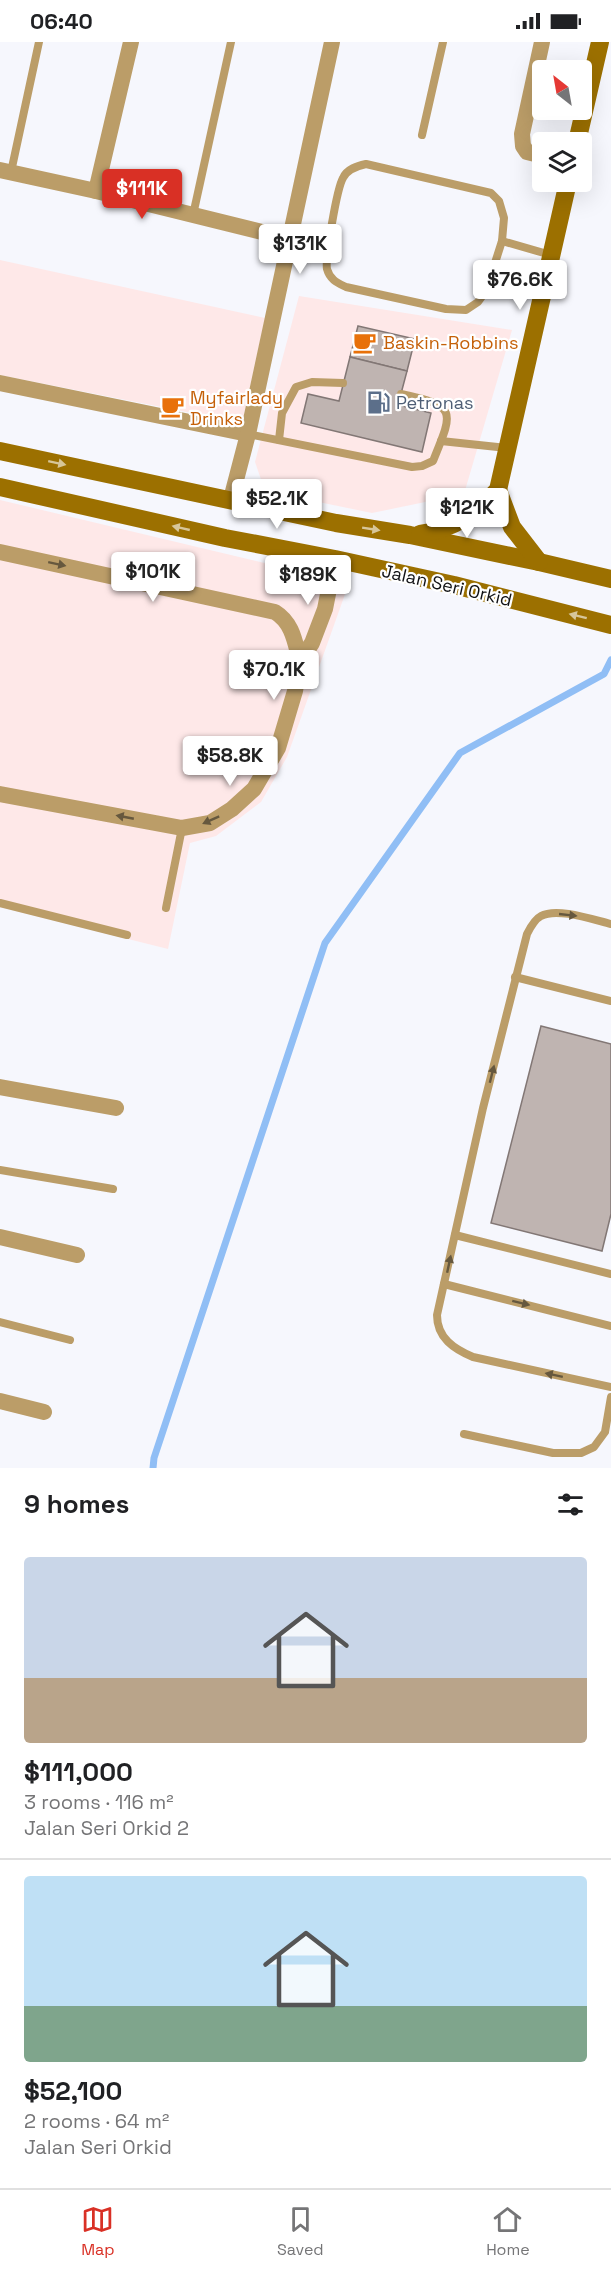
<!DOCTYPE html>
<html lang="en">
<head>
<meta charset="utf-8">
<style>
	body { margin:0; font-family:"Space Grotesk",sans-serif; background:#f2f2f2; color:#202124; height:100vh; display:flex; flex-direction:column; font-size:22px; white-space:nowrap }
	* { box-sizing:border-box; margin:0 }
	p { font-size:20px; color:#757577 }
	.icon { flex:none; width:33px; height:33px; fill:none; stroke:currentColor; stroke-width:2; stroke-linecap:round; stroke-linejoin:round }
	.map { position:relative; height:1426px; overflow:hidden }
	.sheet { display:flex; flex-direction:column; background:#fff; flex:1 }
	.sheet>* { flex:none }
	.needle { width:39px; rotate:329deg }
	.buttons { position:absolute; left:532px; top:18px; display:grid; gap:12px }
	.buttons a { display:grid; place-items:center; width:60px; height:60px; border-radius:6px; background:#fff; box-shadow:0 6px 24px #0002; font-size:30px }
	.price { position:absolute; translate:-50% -51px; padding:0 14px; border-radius:6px; background:#fff; color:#222; font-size:20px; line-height:39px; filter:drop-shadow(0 2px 3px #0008) }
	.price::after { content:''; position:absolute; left:50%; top:36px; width:18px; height:14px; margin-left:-9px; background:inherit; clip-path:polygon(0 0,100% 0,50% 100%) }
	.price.current { background:#d93025; color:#fff }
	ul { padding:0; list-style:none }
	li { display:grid; align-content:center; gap:12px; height:318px; padding:0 24px }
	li+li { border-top:2px solid #e0e0e0 }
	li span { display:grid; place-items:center; height:186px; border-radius:6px; color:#555 }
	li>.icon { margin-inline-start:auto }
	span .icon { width:108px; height:108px; fill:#fffc; stroke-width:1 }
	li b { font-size:26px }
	h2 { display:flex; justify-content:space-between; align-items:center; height:72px; padding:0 24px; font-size:26px }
	.status { display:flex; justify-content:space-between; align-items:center; height:42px; padding:0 30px; background:#fff; direction:ltr }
	.status svg { height:16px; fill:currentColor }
	.tab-bar { display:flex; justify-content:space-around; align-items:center; height:84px; border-top:2px solid #e0e0e0; background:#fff; font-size:16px; color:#757577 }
	.tab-bar a { display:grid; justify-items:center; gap:3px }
	.tab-bar .current { color:#d93025 }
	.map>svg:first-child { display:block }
</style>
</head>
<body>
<div class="status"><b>06:40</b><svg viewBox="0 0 49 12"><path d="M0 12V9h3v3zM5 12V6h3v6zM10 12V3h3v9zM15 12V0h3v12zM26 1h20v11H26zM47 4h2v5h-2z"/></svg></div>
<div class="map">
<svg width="611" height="1426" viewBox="0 0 611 1426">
	<rect width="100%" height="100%" fill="#f6f7fd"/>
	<g fill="#fee8e8">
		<path d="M0 218 265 276 242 381 0 333Z"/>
		<path d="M299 254 512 288 464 452 372 471 265 449 255 420Z"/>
		<path d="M0 458 349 541 287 715 261 760 216 794 190 801 168 907 0 865Z"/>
	</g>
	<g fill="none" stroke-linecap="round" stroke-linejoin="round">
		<path stroke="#90bef5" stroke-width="7" d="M153 1426 154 1416 325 901 460 711 604 632 611 618"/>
	</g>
	<g fill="#bfb4b1" stroke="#827775" stroke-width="1.5">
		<path d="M358 284 415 297 407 329 350 315Z"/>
		<path d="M350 315 407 329 398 363 431 371 422 410 301 381 308 352 339 359Z"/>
		<path d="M541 984 611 1002V1172L602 1209 491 1181Z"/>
	</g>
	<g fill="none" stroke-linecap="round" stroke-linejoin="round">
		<g stroke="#bb9d68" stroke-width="8">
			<path d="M422 93 443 0"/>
			<path d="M366 122 491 151 499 159 504 176 502 199 486 249 478 260 466 268 446 267 346 245C338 241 330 238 327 227 325 216 337 146 343 136 347 127 357 124 366 122Z"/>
			<path d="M11 130 39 0"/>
			<path d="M193 173 231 0"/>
			<path d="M502 199 551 213"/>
			<path d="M495 221 547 232"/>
			<path d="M248 392 412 425 422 424 433 419C454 368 457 364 401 352"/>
			<path d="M279 398 282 371 296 345 312 340 343 341"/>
			<path d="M441 399 507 406"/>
			<path d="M0 861 127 893"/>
			<path d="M166 866 182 786"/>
			<path d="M611 882C594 878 557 865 541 874 535 877 530 886 527 892L483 1066 437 1273C437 1296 454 1307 473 1315L611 1345"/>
			<path d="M515 935 611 959"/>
			<path d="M0 1128 113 1147"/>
			<path d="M455 1193 611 1232"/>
			<path d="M444 1242 611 1284"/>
			<path d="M0 1280 70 1298"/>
			<path d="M464 1392 553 1411H581L594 1405 605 1390 611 1355"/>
		</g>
		<g stroke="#bb9d68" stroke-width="16">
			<path d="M542 0 522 92 523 104 527 110 543 114"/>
			<path d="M0 128 96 149 290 197"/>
			<path d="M96 149 131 0"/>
			<path d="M0 341 248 392"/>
			<path d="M231 457 248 392 332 0"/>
			<path d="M0 510 275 570C293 581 295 601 300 619"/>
			<path d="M0 752 182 786 210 781 232 767 254 747 278 706 295 649 300 619 312 601 325 567 335 517"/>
			<path d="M0 1045 116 1066"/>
			<path d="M0 1195 77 1213"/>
			<path d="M0 1359 44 1370"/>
		</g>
		<g stroke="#9c7000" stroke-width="18">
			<path d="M577 100 600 0"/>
			<path d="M0 409 336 481 410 493 539 520 611 537"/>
			<path d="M0 445 225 496 335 517 454 543 611 583"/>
			<path d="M498 448 512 485 539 520"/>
			<path d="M420 492C454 487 475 472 498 448L568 140"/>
		</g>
	</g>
	<defs><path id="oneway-solid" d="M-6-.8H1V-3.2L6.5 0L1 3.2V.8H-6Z" transform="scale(1.5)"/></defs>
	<g fill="#d7c699">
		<use href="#oneway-solid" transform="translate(57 421) rotate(12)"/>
		<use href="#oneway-solid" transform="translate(181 486) rotate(-167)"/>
		<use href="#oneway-solid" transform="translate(371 487) rotate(9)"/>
		<use href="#oneway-solid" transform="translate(578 574) rotate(-166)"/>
	</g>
	<g fill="#66583e">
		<use href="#oneway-solid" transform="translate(57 522) rotate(12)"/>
		<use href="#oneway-solid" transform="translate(125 775) rotate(-169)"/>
		<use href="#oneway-solid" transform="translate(211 778) rotate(156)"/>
		<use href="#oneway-solid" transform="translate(568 873) rotate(6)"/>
		<use href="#oneway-solid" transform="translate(492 1032) rotate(-76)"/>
		<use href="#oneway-solid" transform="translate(449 1222) rotate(-78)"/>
		<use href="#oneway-solid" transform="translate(521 1261) rotate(14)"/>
		<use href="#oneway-solid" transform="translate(554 1333) rotate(-168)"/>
	</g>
	<defs>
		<symbol id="cafe-bare" viewBox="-9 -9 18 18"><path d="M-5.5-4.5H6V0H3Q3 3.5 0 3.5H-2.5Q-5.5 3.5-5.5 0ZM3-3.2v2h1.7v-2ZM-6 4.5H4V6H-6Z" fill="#e8710a" stroke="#fff" stroke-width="2.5" paint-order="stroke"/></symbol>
		<symbol id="fuel-bare" viewBox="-9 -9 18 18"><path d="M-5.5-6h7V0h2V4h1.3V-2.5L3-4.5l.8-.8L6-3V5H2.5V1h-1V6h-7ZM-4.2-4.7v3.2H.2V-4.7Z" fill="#5c6f8a" stroke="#fff" stroke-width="2.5" paint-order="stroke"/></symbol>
	</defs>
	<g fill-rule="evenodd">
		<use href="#cafe-bare" x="348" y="284" width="33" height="33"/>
		<use href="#fuel-bare" x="362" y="344" width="33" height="33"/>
		<use href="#cafe-bare" x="156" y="348" width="33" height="33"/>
	</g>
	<g text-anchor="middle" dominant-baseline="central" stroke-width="4.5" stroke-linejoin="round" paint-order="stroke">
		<g font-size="18" fill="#c56008" stroke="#fff" text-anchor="start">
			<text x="383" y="300">Baskin-Robbins</text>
			<text x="190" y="355">Myfairlady<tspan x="190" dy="21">Drinks</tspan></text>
		</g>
		<g font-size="18" fill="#4e5e75" stroke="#fff" text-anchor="start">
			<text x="396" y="360">Petronas</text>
		</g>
		<g font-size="18" fill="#111215" stroke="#fff">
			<text transform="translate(447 543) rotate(13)">Jalan Seri Orkid</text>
		</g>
	</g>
</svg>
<div class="buttons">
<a><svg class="needle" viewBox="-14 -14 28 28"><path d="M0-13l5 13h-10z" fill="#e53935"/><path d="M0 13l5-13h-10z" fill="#757577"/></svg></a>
<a><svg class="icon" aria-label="layers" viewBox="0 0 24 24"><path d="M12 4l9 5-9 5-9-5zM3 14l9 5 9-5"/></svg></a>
</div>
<b class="price current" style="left:142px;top:178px">$111K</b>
<b class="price" style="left:300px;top:233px">$131K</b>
<b class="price" style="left:520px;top:269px">$76.6K</b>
<b class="price" style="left:277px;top:488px">$52.1K</b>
<b class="price" style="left:467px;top:497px">$121K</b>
<b class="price" style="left:153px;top:561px">$101K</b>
<b class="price" style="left:308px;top:564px">$189K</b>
<b class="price" style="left:274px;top:659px">$70.1K</b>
<b class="price" style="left:230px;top:745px">$58.8K</b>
</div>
<section class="sheet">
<h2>9 homes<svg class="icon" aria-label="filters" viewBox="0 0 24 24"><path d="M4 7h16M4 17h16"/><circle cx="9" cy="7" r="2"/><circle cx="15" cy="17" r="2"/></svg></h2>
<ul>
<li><span style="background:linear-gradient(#c9d6e8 65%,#b9a48a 0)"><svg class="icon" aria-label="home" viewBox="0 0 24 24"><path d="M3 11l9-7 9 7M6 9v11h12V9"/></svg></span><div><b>$111,000</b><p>3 rooms · 116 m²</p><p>Jalan Seri Orkid 2</p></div></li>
<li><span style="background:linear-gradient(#bfe0f5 70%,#7fa58c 0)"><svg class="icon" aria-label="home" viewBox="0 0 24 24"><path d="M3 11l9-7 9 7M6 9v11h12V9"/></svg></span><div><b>$52,100</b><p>2 rooms · 64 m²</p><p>Jalan Seri Orkid</p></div></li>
</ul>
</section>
<nav class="tab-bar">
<a class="current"><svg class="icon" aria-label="map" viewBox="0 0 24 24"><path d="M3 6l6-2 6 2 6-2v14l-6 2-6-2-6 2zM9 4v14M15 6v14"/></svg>Map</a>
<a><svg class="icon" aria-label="saved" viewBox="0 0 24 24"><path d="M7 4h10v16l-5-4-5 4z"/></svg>Saved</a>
<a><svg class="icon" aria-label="home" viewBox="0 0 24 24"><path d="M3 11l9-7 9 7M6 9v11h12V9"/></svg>Home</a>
</nav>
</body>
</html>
